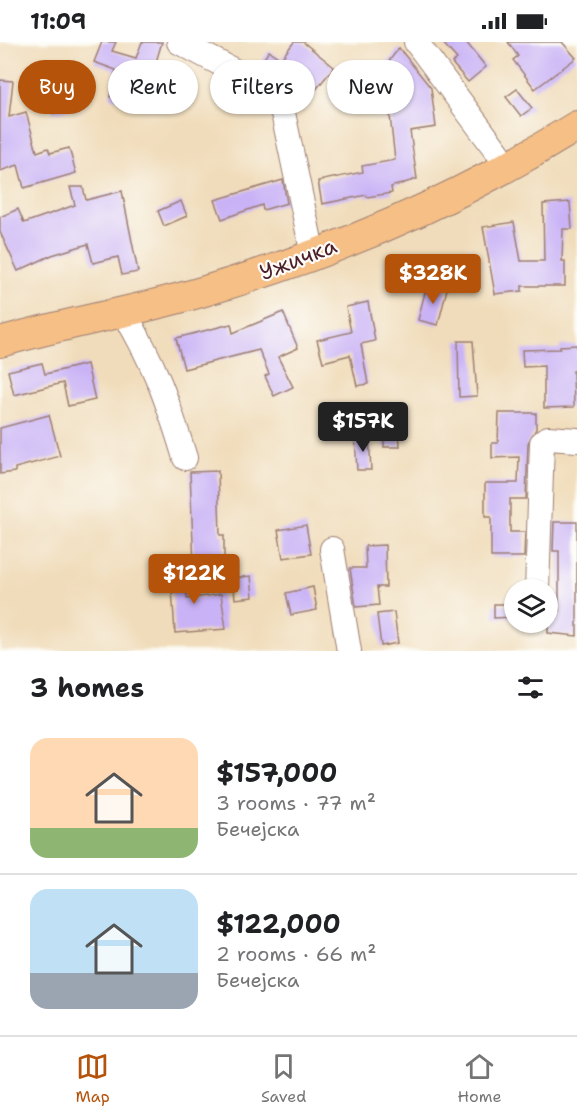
<!DOCTYPE html>
<html lang="en">
<head>
<meta charset="utf-8">
<style>
	body { margin:0; font-family:"Shantell Sans",sans-serif; background:#f2f2f2; color:#202124; height:100vh; display:flex; flex-direction:column; font-size:22px; white-space:nowrap }
	* { box-sizing:border-box; margin:0 }
	p { font-size:20px; color:#757577 }
	.icon { flex:none; width:33px; height:33px; fill:none; stroke:currentColor; stroke-width:2; stroke-linecap:round; stroke-linejoin:round }
	.map { position:relative; height:609px; overflow:hidden }
	.drawer { display:flex; flex-direction:column; background:#fff; flex:1 }
	.drawer>* { flex:none }
	.banner { position:absolute; left:18px; top:18px; width:542px; height:54px; display:flex; gap:12px }
	.buttons { position:absolute; left:504px; top:537px; display:grid; gap:12px }
	.buttons a { display:grid; place-items:center; width:54px; height:54px; border-radius:50%; background:#fff; box-shadow:0 2px 4px #0004; font-size:30px }
	.price { position:absolute; translate:-50% -51px; padding:0 14px; border-radius:6px; background:#b45309; color:#fff; font-size:20px; line-height:39px; filter:drop-shadow(0 2px 3px #0008) }
	.price::after { content:''; position:absolute; left:50%; top:36px; width:18px; height:14px; margin-left:-9px; background:inherit; clip-path:polygon(0 0,100% 0,50% 100%) }
	.price.on { background:#222; color:#fff }
	ul { padding:0; list-style:none }
	li { display:flex; align-items:center; gap:18px; height:150px; padding:0 30px }
	li+li { border-top:2px solid #e0e0e0 }
	li span { display:grid; place-items:center; flex:none; width:168px; height:120px; border-radius:18px; color:#555 }
	li>.icon { margin-inline-start:auto }
	span .icon { width:72px; height:72px; fill:#fffc; stroke-width:1 }
	li b { font-size:26px }
	h2 { display:flex; justify-content:space-between; align-items:center; height:72px; padding:0 30px; font-size:26px }
	.tag { padding:0 21px; border-radius:27px; background:#fff; box-shadow:0 2px 4px #0004; font-size:21px; line-height:54px }
	.tag.on { background:#b45309; color:#fff }
	.status { display:flex; justify-content:space-between; align-items:center; height:42px; padding:0 30px; background:#fff; direction:ltr }
	.status svg { height:16px; fill:currentColor }
	.menu { display:flex; justify-content:space-around; align-items:center; height:84px; border-top:2px solid #e0e0e0; background:#fff; font-size:16px; color:#757577 }
	.menu a { display:grid; justify-items:center; gap:3px }
	.menu .on { color:#b45309 }
	.map>svg:first-child { display:block }
</style>
</head>
<body>
<div class="status"><b>11:09</b><svg viewBox="0 0 49 12"><path d="M0 12V9h3v3zM5 12V6h3v6zM10 12V3h3v9zM15 12V0h3v12zM26 1h20v11H26zM47 4h2v5h-2z"/></svg></div>
<div class="map">
<svg width="577" height="609" viewBox="0 0 577 609">
	<rect width="100%" height="100%" fill="#fdfcf7"/>
	<filter id="ink" filterUnits="userSpaceOnUse"><feTurbulence type="fractalNoise" baseFrequency=".0167" numOctaves="2"/><feDisplacementMap in="SourceGraphic" scale="12" xChannelSelector="R" yChannelSelector="G"/><feConvolveMatrix kernelMatrix="1 2 1 2 8 2 1 2 1" color-interpolation-filters="sRGB"/></filter>
	<filter id="wash" filterUnits="userSpaceOnUse"><feTurbulence type="fractalNoise" baseFrequency=".008" numOctaves="4" result="noise"/><feDisplacementMap in="SourceGraphic" scale="24" xChannelSelector="R" yChannelSelector="G"/><feGaussianBlur stdDeviation="1.35" result="paint"/><feColorMatrix in="noise" values="0 0 0 0 0 0 0 0 0 0 0 0 0 0 0 0 0 1.4 0 .05"/><feComposite in="paint" operator="in"/></filter>
	<g filter="url(#wash)">
		<rect width="100%" height="100%" fill="#f0dcba"/>
		<g id="blocks">
			<g fill="#c9b2f6">
				<path d="M102 0H116L112 9 136 16 142 0H162L156 20 170 24 163 47 142 40 140 44 128 40 123 58 110 55 116 28 94 20Z"/>
				<path d="M294 0H303L334 25 314 50 282 24 275 34 258 25 269 9 281 17Z"/>
				<path d="M442 0H466L486 25 468 40 452 21 457 17Z"/>
				<path d="M508 0H562L576 16 535 47 513 18 518 14Z"/>
				<path d="M399 6 431 46 436 85 410 89 417 137 391 145 392 151 367 155 366 153 322 162 318 139 363 130 362 124 395 118 388 56 384 58 383 27Z"/>
				<path d="M71 34 78 65 53 71 46 41Z"/>
				<path d="M0 38 13 39 9 75 26 70 37 110 48 106 50 111 69 106 76 131 24 146 18 123 0 129Z"/>
				<path d="M517 47 532 66 521 74 506 55Z"/>
				<path d="M283 138 287 161 263 168 262 163 222 177 215 158Z"/>
				<path d="M70 145H83L86 158 122 149 138 230 122 233 118 215 93 221 88 202 52 213 18 229 0 190V175L18 167 24 181 75 163Z"/>
				<path d="M181 159 187 174 164 184 158 169Z"/>
				<path d="M570 160 572 187H563L562 219H565V244H522V249L495 252 483 185 514 180 521 219H544L543 162Z"/>
				<path d="M427 242 447 247 438 283 418 278Z"/>
				<path d="M368 260 375 299 361 302 368 342 357 344 350 313 323 320 317 298 351 290 346 265Z"/>
				<path d="M283 270 298 306 278 315 293 345 274 354 265 334 269 332 259 308 184 327 176 296 231 282 233 291Z"/>
				<path d="M458 299H473L477 354 459 355Z"/>
				<path d="M577 303V328L573 329 574 365 544 366V324L523 325 522 308 560 307V304Z"/>
				<path d="M42 321 45 332 87 322 95 358 68 364 63 341 14 353 8 329Z"/>
				<path d="M499 371H536V387L528 401 526 457H510V490H525L524 515H491V475H485V441H518L519 415 492 416V401H498Z"/>
				<path d="M49 373 60 414 15 426V430L0 432V386Z"/>
				<path d="M399 384 400 405H384V385Z"/>
				<path d="M369 394 371 428H357L355 395Z"/>
				<path d="M218 429 220 493H224V523L194 524 190 430Z"/>
				<path d="M554 480H577V594L548 591V568L559 569V509H553Z"/>
				<path d="M306 483 311 512 283 516 278 488Z"/>
				<path d="M385 503 386 545H377L379 563 356 565 350 526H366L365 504Z"/>
				<path d="M185 517 187 557 221 552 226 587 175 591 170 518Z"/>
				<path d="M251 534 253 555 235 557 233 536Z"/>
				<path d="M313 545 317 568 291 573 286 551Z"/>
				<path d="M494 562H514V575L494 576Z"/>
				<path d="M394 570 398 601 381 604 377 572Z"/>
			</g>
		</g>
	</g>
	<g filter="url(#ink)">
		<use href="#blocks" fill-opacity="0" stroke="#9d7e72" stroke-width="1.5"/>
		<g fill="none" stroke-linecap="round" stroke-linejoin="round">
			<defs>
				<g id="minor">
					<path d="M179 0 269 47 283 71 313 213"/>
					<path d="M416 0 508 124"/>
					<path d="M124 271C155 322 168 360 185 416"/>
					<path d="M332 507 349 609"/>
					<path d="M537 548 542 401 548 396 577 398"/>
				</g>
				<path id="major" d="M0 300C69 280 139 269 208 248 337 210 463 155 577 84"/>
			</defs>
			<use href="#minor" stroke="#9d7e72" stroke-width="26"/>
			<use href="#major" stroke="#9d7e72" stroke-width="32"/>
			<use href="#minor" stroke="#fff" stroke-width="24"/>
			<use href="#major" stroke="#f5bf86" stroke-width="30"/>
		</g>
	</g>
	<g text-anchor="middle" dominant-baseline="central" stroke-width="4.5" stroke-linejoin="round" paint-order="stroke">
		<g font-size="22" fill="#4a1f2b" stroke="#fdfcf7">
			<text transform="translate(298 217) rotate(-21)">Ужичка</text>
		</g>
	</g>
</svg>
<div class="buttons">
<a><svg class="icon" aria-label="layers" viewBox="0 0 24 24"><path d="M12 4l9 5-9 5-9-5zM3 14l9 5 9-5"/></svg></a>
</div>
<b class="price" style="left:433px;top:263px">$328K</b>
<b class="price on" style="left:363px;top:411px">$157K</b>
<b class="price" style="left:194px;top:563px">$122K</b>
<div class="banner">
<a class="tag on">Buy</a>
<a class="tag">Rent</a>
<a class="tag">Filters</a>
<a class="tag">New</a>
</div>
</div>
<section class="drawer">
<h2>3 homes<svg class="icon" aria-label="filters" viewBox="0 0 24 24"><path d="M4 7h16M4 17h16"/><circle cx="9" cy="7" r="2"/><circle cx="15" cy="17" r="2"/></svg></h2>
<ul>
<li><span style="background:linear-gradient(#ffd9b3 75%,#8fb573 0)"><svg class="icon" aria-label="home" viewBox="0 0 24 24"><path d="M3 11l9-7 9 7M6 9v11h12V9"/></svg></span><div><b>$157,000</b><p>3 rooms · 77 m²</p><p>Бечејска</p></div></li>
<li><span style="background:linear-gradient(#bfe0f5 70%,#9aa5b1 0)"><svg class="icon" aria-label="home" viewBox="0 0 24 24"><path d="M3 11l9-7 9 7M6 9v11h12V9"/></svg></span><div><b>$122,000</b><p>2 rooms · 66 m²</p><p>Бечејска</p></div></li>
</ul>
</section>
<nav class="menu">
<a class="on"><svg class="icon" aria-label="map" viewBox="0 0 24 24"><path d="M3 6l6-2 6 2 6-2v14l-6 2-6-2-6 2zM9 4v14M15 6v14"/></svg>Map</a>
<a><svg class="icon" aria-label="saved" viewBox="0 0 24 24"><path d="M7 4h10v16l-5-4-5 4z"/></svg>Saved</a>
<a><svg class="icon" aria-label="home" viewBox="0 0 24 24"><path d="M3 11l9-7 9 7M6 9v11h12V9"/></svg>Home</a>
</nav>
</body>
</html>
